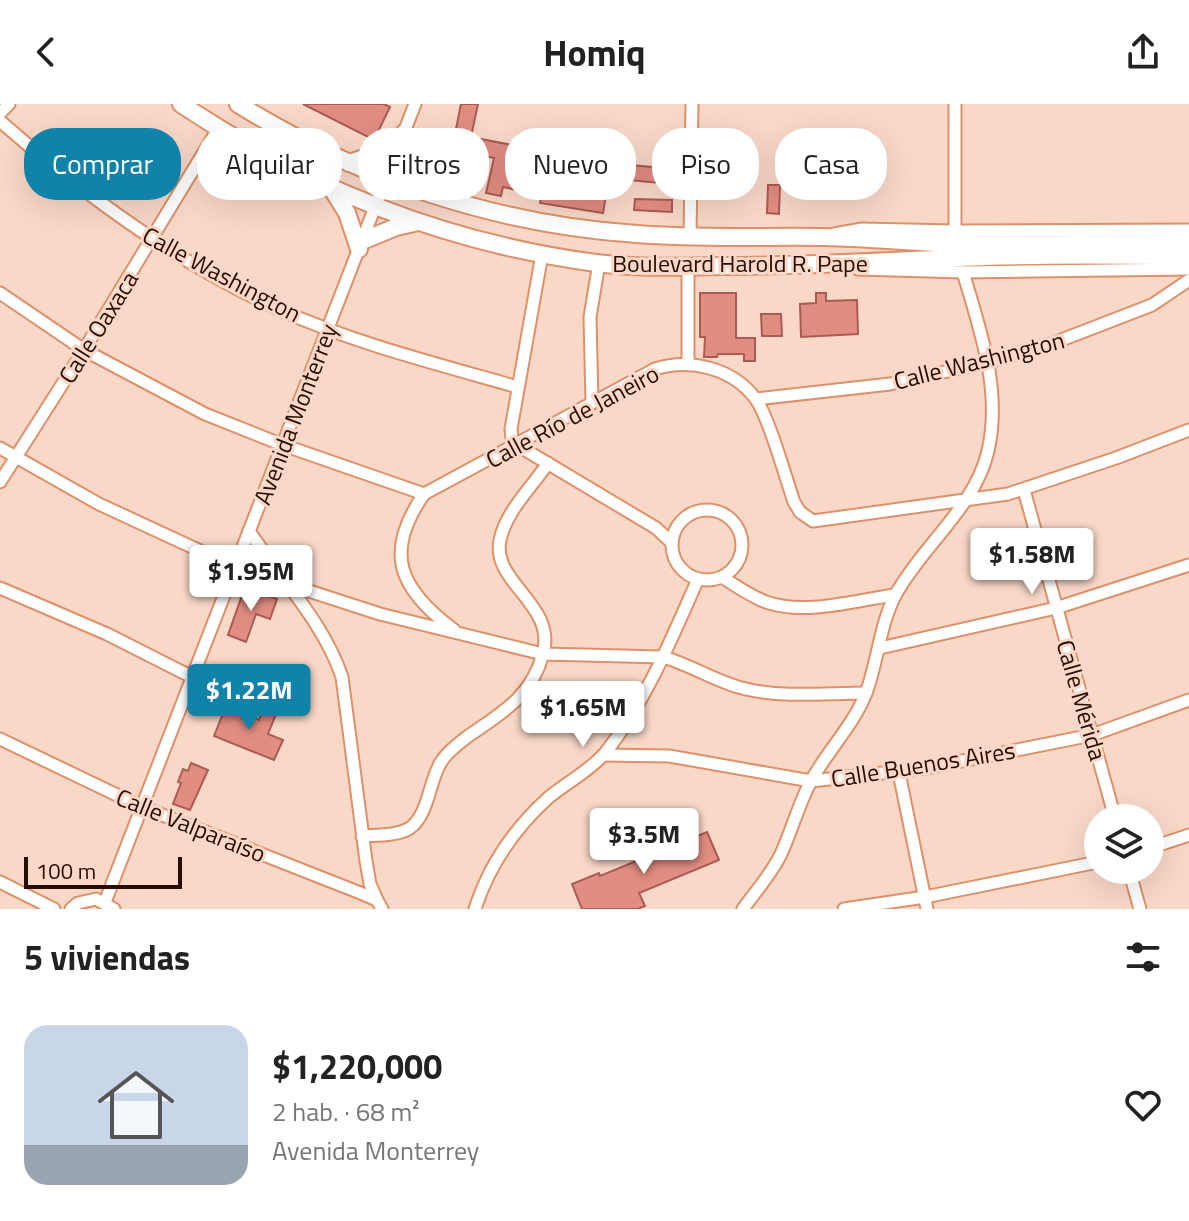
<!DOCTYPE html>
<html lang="es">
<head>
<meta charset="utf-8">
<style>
	body { margin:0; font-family:"Titillium Web",sans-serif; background:#f6f6f6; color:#222; height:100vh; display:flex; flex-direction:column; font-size:30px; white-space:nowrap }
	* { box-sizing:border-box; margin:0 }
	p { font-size:26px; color:#767676 }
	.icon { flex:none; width:44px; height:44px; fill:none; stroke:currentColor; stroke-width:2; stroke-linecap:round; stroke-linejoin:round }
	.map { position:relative; height:805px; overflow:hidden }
	.drawer { display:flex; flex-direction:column; background:#fff; flex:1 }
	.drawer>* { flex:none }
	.top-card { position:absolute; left:24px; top:24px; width:1142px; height:72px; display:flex; gap:16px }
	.controls { position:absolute; left:1084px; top:700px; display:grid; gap:16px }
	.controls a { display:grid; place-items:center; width:80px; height:80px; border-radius:50%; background:#fff; box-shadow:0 8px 32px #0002; font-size:40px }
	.scale { position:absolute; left:24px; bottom:20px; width:158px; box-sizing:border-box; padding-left:8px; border:4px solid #280d00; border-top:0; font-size:22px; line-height:28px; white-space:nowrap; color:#280d00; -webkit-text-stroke:6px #f9d8c8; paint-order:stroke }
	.price { position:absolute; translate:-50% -68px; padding:0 18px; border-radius:8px; background:#fff; color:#222; font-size:26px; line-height:52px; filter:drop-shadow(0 2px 4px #0008) }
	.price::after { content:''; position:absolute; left:50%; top:48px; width:24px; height:18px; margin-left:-12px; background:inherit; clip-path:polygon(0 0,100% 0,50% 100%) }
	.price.selected { background:#1183aa; color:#fff }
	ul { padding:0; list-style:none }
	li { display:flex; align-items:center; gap:24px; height:200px; padding:0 24px }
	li+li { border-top:2px solid #e0e0e0 }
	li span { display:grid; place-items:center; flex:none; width:224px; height:160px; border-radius:24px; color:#555 }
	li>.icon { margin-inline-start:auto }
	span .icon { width:96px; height:96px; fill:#fffc; stroke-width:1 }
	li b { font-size:34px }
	h2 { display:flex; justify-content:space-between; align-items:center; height:96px; padding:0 24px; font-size:34px }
	.chip { padding:0 28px; border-radius:32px; background:#fff; box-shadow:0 8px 32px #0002; font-size:28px; line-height:72px }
	.chip.selected { background:#1183aa; color:#fff }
	header { display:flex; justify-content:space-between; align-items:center; height:104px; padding:0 24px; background:#fff; font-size:36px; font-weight:700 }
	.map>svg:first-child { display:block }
</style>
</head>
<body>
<header><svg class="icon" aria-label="back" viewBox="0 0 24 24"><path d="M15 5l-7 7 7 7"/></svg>Homiq<svg class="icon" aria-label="share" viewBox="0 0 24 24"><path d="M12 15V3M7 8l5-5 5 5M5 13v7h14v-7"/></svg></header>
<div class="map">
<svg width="1189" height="805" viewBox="0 0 1189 805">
	<rect width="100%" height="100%" fill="#f9d8c8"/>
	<g fill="#e28d82" stroke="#ab5c52" stroke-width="2">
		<path d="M303 0H384L390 3 374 36Z"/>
		<path d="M461 0H478L471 33 512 41 510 49 539 54 538 59 596 68 599 49 613 51 603 109 540 99 542 85 522 81 521 87 503 83 501 92 486 89 494 54 452 45Z"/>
		<path d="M631 61 673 65 671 80 629 76Z"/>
		<path d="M768 81H780L779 110 767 109Z"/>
		<path d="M635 95 672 96V108L634 106Z"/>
		<path d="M700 189H736V234H755V257H744V250H718L717 253H704L705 233H700Z"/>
		<path d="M816 189H826V197L857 196 858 230 801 233 800 200 816 199Z"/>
		<path d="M761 210H781L782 232H762Z"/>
		<path d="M245 483 277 495 270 515 256 510 246 538 228 531Z"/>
		<path d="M226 602 259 616 263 605 276 610 268 630 283 636 274 656 214 632Z"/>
		<path d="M191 659 208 666 190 706 173 700 181 679 178 678 183 665 188 667Z"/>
		<path d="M707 728 719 756 639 789 645 802 638 805H582L572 780 599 769 600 772Z"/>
	</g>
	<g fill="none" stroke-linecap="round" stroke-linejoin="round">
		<defs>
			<g id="minor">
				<path d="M955 0V127"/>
				<path d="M0 9 9 0"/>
				<path d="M0 17C84 91 174 157 276 204 353 239 437 260 518 283"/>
				<path d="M834 130 862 125 955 127 1189 126"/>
				<path d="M690 133 692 0"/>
				<path d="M542 150 511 325 512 335 517 341 656 424 672 439"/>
				<path d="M688 163V260"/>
				<path d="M858 165 963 168 1189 165"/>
				<path d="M0 189 84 246 205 310 283 341 424 390 655 265C690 254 732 264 755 294 769 313 785 372 794 398L800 408 813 417 1008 390 1116 354 1189 326"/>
				<path d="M756 295 890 280 989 258 1051 240 1152 201 1189 176"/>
				<path d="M592 299 590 213 599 159"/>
				<path d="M0 344 99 400 235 463 380 510 543 550 663 553C692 561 717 579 746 585 784 594 826 589 866 589"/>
				<path d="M0 378 84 246 218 25"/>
				<path d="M1024 386 1115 714"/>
				<path d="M424 390C383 449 399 485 454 526"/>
				<circle cx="707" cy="441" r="35"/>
				<path d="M249 427C281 475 324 519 342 573L366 757 370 780 377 796"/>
				<path d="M722 473C736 482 750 492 766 498 806 512 855 496 895 491"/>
				<path d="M0 484 107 530 192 573"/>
				<path d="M880 544 1056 504 1189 461"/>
				<path d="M0 635 142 703 363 790 377 796 382 805"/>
				<path d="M603 651 669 652 811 677 927 664 1092 631 1189 596"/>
				<path d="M899 669 927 805"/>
				<path d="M362 732C377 731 397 732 410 724 429 710 429 677 441 658 447 648 458 640 467 633 501 609 531 594 543 550 557 500 491 479 500 436 506 407 532 383 548 359"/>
				<path d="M1150 744 1189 731"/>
				<path d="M1129 766 1140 805"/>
				<path d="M0 778 54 805"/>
				<path d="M105 798 415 0"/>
				<path d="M71 805 78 799 96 795 114 805"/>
				<path d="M475 805C489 761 514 725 548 694 566 679 591 666 606 648 646 597 672 534 698 475"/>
				<path d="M743 805C756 787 772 769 781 750 792 726 799 699 811 677 828 646 853 622 866 589 878 557 880 519 896 490 923 441 975 403 988 347 1002 286 980 226 963 168"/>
				<path d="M844 805 925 793 1098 758"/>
			</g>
			<g id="highway">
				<path d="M181 0C307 84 445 139 596 159 638 164 681 163 723 162 802 162 880 157 959 154 1035 150 1112 152 1189 152"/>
				<path d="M238 0C357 74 496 121 637 130 700 135 763 132 825 133 872 134 918 139 965 140 1039 141 1114 139 1189 139"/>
				<path d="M404 29 407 51 431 90"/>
				<path d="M349 59 370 52 401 35"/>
				<path d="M332 85 347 109 359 145"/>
				<path d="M362 137 396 123 414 119"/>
			</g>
		</defs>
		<use href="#minor" stroke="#dc916a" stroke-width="15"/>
		<use href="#highway" stroke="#dc916a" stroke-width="20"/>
		<use href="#minor" stroke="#fff" stroke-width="11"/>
		<use href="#highway" stroke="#fff" stroke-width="16"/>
	</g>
	<g text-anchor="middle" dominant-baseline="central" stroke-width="6" stroke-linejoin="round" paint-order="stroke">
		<g font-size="24" fill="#280d00" stroke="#f9d8c8">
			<text x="740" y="159">Boulevard Harold R. Pape</text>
			<text transform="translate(222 170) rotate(28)">Calle Washington</text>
			<text transform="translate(98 223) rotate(-58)">Calle Oaxaca</text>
			<text transform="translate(979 256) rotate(-14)">Calle Washington</text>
			<text transform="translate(295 310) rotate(-69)">Avenida Monterrey</text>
			<text transform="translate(572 312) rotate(-28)">Calle Río de Janeiro</text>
			<text transform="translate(1082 596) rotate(74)">Calle Mérida</text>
			<text transform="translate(923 660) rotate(-9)">Calle Buenos Aires</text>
			<text transform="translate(191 721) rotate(22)">Calle Valparaíso</text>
		</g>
	</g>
</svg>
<div class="controls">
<a><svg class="icon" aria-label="layers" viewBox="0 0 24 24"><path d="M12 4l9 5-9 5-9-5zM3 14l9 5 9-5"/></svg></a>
</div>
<div class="scale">100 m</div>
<b class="price" style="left:1032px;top:492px">$1.58M</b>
<b class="price" style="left:251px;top:509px">$1.95M</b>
<b class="price selected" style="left:249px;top:628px">$1.22M</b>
<b class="price" style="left:583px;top:645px">$1.65M</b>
<b class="price" style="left:644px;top:772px">$3.5M</b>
<div class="top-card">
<a class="chip selected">Comprar</a>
<a class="chip">Alquilar</a>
<a class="chip">Filtros</a>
<a class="chip">Nuevo</a>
<a class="chip">Piso</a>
<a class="chip">Casa</a>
</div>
</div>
<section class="drawer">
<h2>5 viviendas<svg class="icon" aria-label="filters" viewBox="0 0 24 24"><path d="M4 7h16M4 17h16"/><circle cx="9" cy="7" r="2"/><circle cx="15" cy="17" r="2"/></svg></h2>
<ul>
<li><span style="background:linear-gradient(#c9d6e8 75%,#9aa5b1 0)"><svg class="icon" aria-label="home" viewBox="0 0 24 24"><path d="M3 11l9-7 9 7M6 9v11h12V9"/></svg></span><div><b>$1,220,000</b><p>2 hab. · 68 m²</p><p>Avenida Monterrey</p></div><svg class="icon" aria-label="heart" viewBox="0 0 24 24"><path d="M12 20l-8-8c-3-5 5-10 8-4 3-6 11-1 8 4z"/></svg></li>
</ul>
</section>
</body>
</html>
